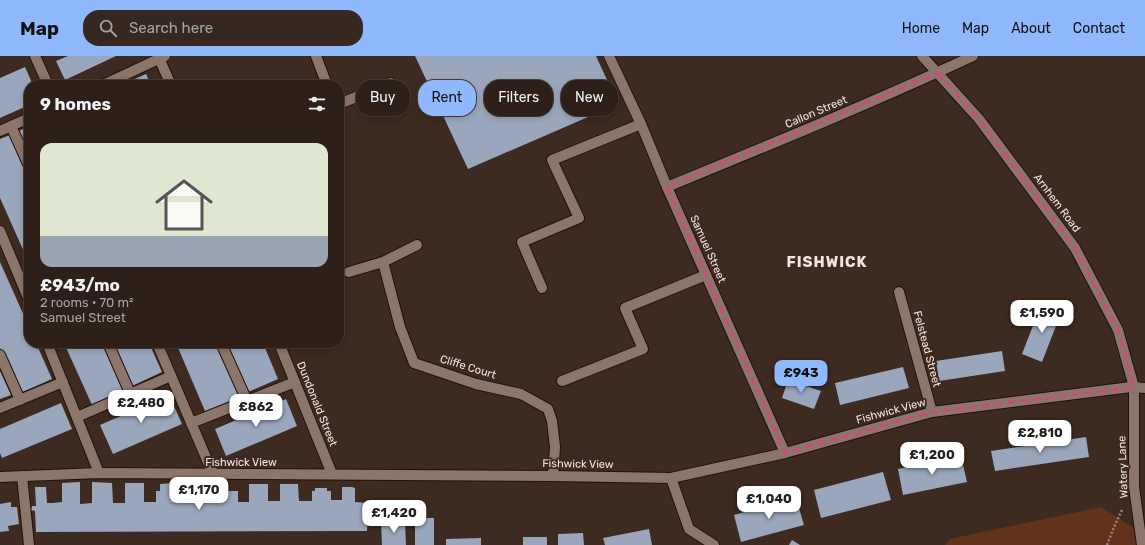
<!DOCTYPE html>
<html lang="en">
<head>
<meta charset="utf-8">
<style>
	body { margin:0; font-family:Rubik,sans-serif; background:#362821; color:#f1f3f6; height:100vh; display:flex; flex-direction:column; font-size:15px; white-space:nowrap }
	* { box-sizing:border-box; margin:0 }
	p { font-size:13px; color:#a7a3a2 }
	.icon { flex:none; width:22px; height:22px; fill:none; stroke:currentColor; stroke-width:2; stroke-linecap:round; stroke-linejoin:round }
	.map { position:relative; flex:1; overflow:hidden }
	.details { position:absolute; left:24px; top:24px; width:320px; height:268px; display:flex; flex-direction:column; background:#2e2018; border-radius:16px; box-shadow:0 2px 6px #0003,0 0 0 1px #493e37 }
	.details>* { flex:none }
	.guide { position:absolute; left:356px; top:24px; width:380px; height:36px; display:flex; gap:8px }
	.price { position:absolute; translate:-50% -34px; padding:0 9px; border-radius:8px; background:#fff; color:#222; font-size:13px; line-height:26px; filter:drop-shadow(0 1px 2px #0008) }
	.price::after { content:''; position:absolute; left:50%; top:24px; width:12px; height:9px; margin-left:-6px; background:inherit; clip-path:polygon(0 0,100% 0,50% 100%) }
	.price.on { background:#90b8fd; color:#111 }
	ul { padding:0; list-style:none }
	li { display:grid; align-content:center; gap:8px; height:212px; padding:0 16px }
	li span { display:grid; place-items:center; height:124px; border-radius:12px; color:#555 }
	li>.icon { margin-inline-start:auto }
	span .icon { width:72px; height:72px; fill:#fffc; stroke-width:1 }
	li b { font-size:17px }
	h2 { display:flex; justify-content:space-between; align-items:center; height:48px; padding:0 16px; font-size:17px }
	.chip { padding:0 14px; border-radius:16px; background:#2e2018; box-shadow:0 2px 6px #0003,0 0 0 1px #493e37; font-size:14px; line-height:36px }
	.chip.on { background:#90b8fd; color:#111 }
	header { display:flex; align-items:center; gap:24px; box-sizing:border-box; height:56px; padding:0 20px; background:#90b8fd; color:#111 }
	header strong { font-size:19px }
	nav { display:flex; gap:22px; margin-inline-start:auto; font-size:14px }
	.search { width:280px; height:36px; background:#362821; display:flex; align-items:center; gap:10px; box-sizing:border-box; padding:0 14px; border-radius:16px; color:#a7a3a2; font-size:15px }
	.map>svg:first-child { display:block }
</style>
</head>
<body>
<header>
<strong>Map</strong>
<div class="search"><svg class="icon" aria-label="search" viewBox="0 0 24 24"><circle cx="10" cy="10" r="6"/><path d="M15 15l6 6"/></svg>Search here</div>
<nav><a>Home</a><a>Map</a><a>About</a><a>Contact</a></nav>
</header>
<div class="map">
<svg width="1145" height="489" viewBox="0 0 1145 489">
	<rect width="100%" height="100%" fill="#3d2a20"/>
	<path fill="#61331b" d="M1101 451 1140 476 1142 489H945L950 483Z"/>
	<g fill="#99a6bb">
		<path d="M68 0H116L65 24 56 5Z"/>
		<path d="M415 0H596L618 48 468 113Z"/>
		<path d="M25 11 33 29H29V49L0 62V22Z"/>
		<path d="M146 18 151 29H122Z"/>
		<path d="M29 70V97L19 75Z"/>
		<path d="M10 79 29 122V207L0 142V83Z"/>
		<path d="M0 206 29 271V287H36L52 323 20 337 0 292Z"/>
		<path d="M1041 249 1061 257 1042 306 1022 298Z"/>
		<path d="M64 287H102L123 335 92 349Z"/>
		<path d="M113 287H149L162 316 132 330Z"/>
		<path d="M176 287H217L240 341 205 355Z"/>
		<path d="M227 287H263L278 323 248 336Z"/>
		<path d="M1002 295 1005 315 939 325 936 305Z"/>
		<path d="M903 311 909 332 840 349 835 327Z"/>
		<path d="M0 315 11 339 0 343Z"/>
		<path d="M788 324 821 335 814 353 782 342Z"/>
		<path d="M169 339 182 368 113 398 100 369Z"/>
		<path d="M286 343 297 370 226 400 215 373Z"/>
		<path d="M61 347 72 373 2 402 0 397V373Z"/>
		<path d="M1086 381 1089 401 995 415 991 395Z"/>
		<path d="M961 400 967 426 903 439 898 413Z"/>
		<path d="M883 416 891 444 821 462 814 434Z"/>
		<path d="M80 426V448L92 447V426L112 427 113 447H125V427H144V446H156V435H160V428L174 427V447H188V427H196V431H205V447L218 446V428H227V435H238V446H249V428H268V445H280V428H298L299 445H312V435H315V432H327V435H331V444H342V431H352L355 432V446L368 447 367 475 36 476 35 455 31 454 32 450H36L35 431H46L47 447H53L62 446V427Z"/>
		<path d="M796 442 804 469 741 486 734 459Z"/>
		<path d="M11 446V451H17L19 468 8 470 9 475 0 476V448Z"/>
		<rect x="415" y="462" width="19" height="27"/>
		<path d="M405 466 406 489H382L381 467Z"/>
		<path d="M649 473 652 489H605L603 482Z"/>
		<path d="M583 477 584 489H558V478Z"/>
		<rect x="523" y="481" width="24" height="8"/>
		<path d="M481 482V489H446V483Z"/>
		<path d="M792 484 800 489H789Z"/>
	</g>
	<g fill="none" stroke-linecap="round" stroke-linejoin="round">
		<defs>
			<g id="service">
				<path d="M103 29 165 0"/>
				<path d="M11 70 29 110"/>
				<path d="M0 75 29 62"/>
				<path d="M108 287 130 337"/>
				<path d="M221 287 247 345"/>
				<path d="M0 299 20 344"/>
				<path d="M0 352 63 326"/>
				<path d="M77 361 171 320"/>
				<path d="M191 367 295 326"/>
				<path d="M22 420 29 489"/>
			</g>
			<g id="minor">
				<path d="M35 0 48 29"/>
				<path d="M158 0 171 29"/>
				<path d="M316 0 327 29"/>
				<path d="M609 0 641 68 667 131 785 397"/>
				<path d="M922 0 979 63 1075 192 1118 274 1134 331V431L1142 489"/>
				<path d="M339 48 391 27"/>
				<path d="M667 131C769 89 872 47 973 0"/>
				<path d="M0 175 29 244"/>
				<path d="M417 189 383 206 400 271 414 307 476 328 521 338 548 353 552 365 555 391 553 420"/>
				<path d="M349 216 383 206"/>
				<path d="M542 232 522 186 579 162 552 104 641 68"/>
				<path d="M899 236 932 356"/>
				<path d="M47 287 99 417"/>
				<path d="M157 287 213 418"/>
				<path d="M279 287 332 418"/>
				<path d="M562 325 643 293 625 252 706 219"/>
				<path d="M0 421 99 417 553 420 671 422 785 397 932 356 1131 331 1145 332"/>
				<path d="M671 422 689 473 714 489"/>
			</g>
		</defs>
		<use href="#service" stroke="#231209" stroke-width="12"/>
		<use href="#minor" stroke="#231209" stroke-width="12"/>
		<path stroke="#97877f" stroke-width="2.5" stroke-dasharray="2 2" stroke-linecap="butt" d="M1107 489 1114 471 1122 454"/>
		<use href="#service" stroke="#8c756a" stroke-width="10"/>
		<use href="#minor" stroke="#8c756a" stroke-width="10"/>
	</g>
	<path fill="none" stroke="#ce4b7c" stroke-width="3" stroke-dasharray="8 5" stroke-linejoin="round" d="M937 17 979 63 1075 192 1118 274 1134 331 932 356 785 397 667 131Z"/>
	<g text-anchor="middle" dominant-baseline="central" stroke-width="4" stroke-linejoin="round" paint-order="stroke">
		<g font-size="11" fill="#f3e5df" stroke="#3d2a20">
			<text transform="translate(816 56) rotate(-23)">Callon Street</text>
			<text transform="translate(1057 147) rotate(53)">Arnhem Road</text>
			<text transform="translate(708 193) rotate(66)">Samuel Street</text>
			<text transform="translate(927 293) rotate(75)">Felstead Street</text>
			<text transform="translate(468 311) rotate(17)">Cliffe Court</text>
			<text transform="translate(317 348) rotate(68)">Dundonald Street</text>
			<text transform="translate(891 355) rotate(-15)">Fishwick View</text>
			<text x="241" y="406">Fishwick View</text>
			<text transform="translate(578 408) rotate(1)">Fishwick View</text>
			<text transform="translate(1123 411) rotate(-92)">Watery Lane</text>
		</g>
		<g font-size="15" font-weight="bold" letter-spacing="1" fill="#f3e5df" stroke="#3d2a20">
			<text x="827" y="206">FISHWICK</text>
		</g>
	</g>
</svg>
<b class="price" style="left:1042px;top:278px">£1,590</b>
<b class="price on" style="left:801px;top:338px">£943</b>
<b class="price" style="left:141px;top:368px">£2,480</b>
<b class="price" style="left:256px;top:372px">£862</b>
<b class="price" style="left:1040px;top:398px">£2,810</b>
<b class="price" style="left:932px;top:420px">£1,200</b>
<b class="price" style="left:199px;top:455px">£1,170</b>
<b class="price" style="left:769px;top:464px">£1,040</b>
<b class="price" style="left:394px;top:478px">£1,420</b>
<div class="guide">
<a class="chip">Buy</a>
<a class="chip on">Rent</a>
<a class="chip">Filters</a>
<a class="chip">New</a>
</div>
<section class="details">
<h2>9 homes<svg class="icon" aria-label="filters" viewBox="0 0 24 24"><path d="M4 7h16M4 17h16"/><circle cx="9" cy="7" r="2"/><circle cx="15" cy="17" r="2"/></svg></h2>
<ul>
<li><span style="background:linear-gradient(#dfe7d0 75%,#9aa5b1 0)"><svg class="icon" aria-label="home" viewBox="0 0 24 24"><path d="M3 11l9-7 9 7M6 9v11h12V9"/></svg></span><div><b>£943/mo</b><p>2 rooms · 70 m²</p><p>Samuel Street</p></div></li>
</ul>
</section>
</div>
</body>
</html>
